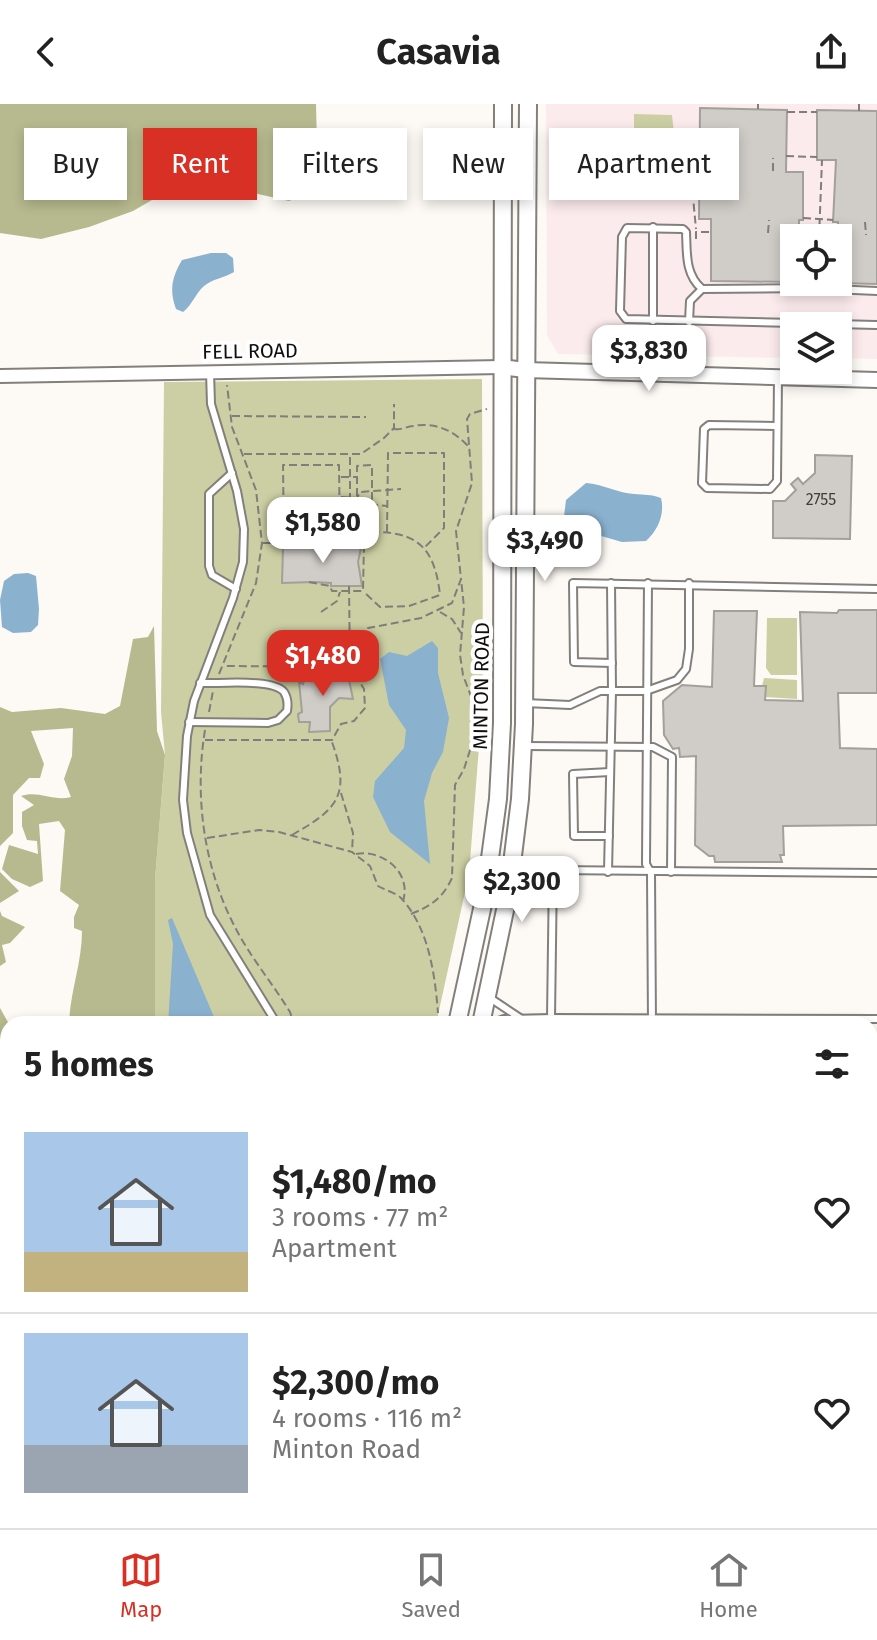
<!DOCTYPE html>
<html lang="en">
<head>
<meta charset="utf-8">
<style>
	body { margin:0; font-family:"Fira Sans",sans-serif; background:#f2f2f2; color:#222; height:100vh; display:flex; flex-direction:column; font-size:30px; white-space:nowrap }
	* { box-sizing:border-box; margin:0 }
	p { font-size:26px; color:#767676 }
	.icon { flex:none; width:44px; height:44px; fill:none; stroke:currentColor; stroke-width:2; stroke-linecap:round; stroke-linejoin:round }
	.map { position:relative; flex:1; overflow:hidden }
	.side { position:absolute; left:0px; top:912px; width:878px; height:512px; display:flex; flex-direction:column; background:#fff; border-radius:24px 24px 0 0; box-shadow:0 4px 12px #0003 }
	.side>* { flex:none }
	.hud { position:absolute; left:24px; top:24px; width:830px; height:72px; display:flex; gap:16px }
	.fabs { position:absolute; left:780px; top:120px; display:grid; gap:16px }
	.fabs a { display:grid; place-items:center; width:72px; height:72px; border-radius:0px; background:#fff; box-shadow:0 4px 12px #0003; font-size:40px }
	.price { position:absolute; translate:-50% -68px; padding:0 18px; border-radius:16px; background:#fff; color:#222; font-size:26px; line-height:52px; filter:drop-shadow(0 2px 4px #0008) }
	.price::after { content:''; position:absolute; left:50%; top:48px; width:24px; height:18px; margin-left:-12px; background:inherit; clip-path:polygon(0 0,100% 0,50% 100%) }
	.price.current { background:#d93025; color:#fff }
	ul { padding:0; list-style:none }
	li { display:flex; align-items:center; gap:24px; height:200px; padding:0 24px }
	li+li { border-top:2px solid #e0e0e0 }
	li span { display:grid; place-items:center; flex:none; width:224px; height:160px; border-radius:0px; color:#555 }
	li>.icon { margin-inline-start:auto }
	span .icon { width:96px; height:96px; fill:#fffc; stroke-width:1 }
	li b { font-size:34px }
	h2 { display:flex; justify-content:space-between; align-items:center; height:96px; padding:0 24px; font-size:34px }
	.tag { padding:0 28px; border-radius:0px; background:#fff; box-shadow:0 4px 12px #0003; font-size:28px; line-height:72px }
	.tag.current { background:#d93025; color:#fff }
	header { display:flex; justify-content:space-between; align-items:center; height:104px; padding:0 24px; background:#fff; font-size:36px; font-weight:700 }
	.dock { display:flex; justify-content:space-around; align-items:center; height:112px; border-top:2px solid #e0e0e0; background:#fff; font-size:22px; color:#767676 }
	.dock a { display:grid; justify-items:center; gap:4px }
	.dock .current { color:#d93025 }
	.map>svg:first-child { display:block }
</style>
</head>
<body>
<header><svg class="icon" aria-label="back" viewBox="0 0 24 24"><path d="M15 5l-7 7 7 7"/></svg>Casavia<svg class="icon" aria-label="share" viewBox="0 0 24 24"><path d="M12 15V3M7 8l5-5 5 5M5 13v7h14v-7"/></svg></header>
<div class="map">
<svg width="877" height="1424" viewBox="0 0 877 1424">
	<rect width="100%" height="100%" fill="#fdf9f5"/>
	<path fill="#fcebed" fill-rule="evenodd" d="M546 0H877V255L838 254V222H794V254L558 250 547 231ZM794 134H838V178H794Z"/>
	<g fill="#cccfa3">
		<path d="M634 10 672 11 676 47 634 49Z"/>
		<path d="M482 275 483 592 469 770 436 920H155V776L165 651 161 608 164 278Z"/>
		<path d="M767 514H797V571H771L766 564Z"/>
		<path d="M764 574 797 576V595L765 593V582H762Z"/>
	</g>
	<g fill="#b7ba8e">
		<path d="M0 0H316L318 85 289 97 258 90 231 76 195 71 133 107 89 123 41 135 0 129Z"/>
		<path d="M154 522 157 627 165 651 155 776V920H69C70 888 82 859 82 827L74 824V813L79 801 60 787 65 726 59 717 39 720 43 777 30 783 12 775 2 765 9 741 38 750 37 737 27 736 22 722V708L34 701 21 692C38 686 54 698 71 693L64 675 72 652 73 624 31 627 44 660 40 674H29L13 691V729L0 742V603L12 608 61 604 105 610 120 602 133 535 148 533Z"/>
		<path d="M0 768 19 787 0 799Z"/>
		<path d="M0 807 2 812 25 823 10 839 2 841 6 858 0 862Z"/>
		<path d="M0 904 9 920 8 948H0Z"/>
		<path d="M870 1193 877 1194V1282H870Z"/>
		<rect x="154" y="1416" width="253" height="8"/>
	</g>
	<g fill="#8ab1ce">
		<path d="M211 149H226L233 154 234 168C224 174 212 175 204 182 195 190 193 200 183 208L176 205C169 186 172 173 182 156Z"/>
		<path d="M586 379C603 380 617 389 634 390 645 391 650 390 661 394 665 410 658 426 646 437L622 438 563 421 566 396Z"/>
		<path d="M28 469 36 472 39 505 38 521 31 528 13 529 2 523 0 496 4 477 14 470Z"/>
		<path d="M432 537 438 544V569L449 614 443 648 432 669 424 697 430 760 390 728 373 693 375 677 404 644 406 626 389 601 380 555 389 548 407 552Z"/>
		<path d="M172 814 217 920H168L173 840 168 816Z"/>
	</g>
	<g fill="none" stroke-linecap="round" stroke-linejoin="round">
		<g stroke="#8ab1ce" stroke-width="12">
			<path d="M870 958H877"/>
			<path d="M494 1424V1416"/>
		</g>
	</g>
	<g fill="#d0ccc8" stroke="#a39f9b" stroke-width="2">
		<path d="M700 4 787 6 786 68H803V116H799V134H794V178L711 177V115H699Z"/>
		<path d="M817 6 877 7V180L838 179V118H833L836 56H817Z"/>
		<path d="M815 351 852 352 850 435 773 434V397H785L796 386 791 380 798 374 803 380 815 369Z"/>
		<path d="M362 439 358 458 362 482H331V479L314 478 282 479 283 444H331V440Z"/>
		<path d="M839 506H877V589H838L840 644 877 645V721L783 722 784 751H780L782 758H715L714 752H709L695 741 696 652 680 653 679 644 673 645 664 631 663 597 682 581 712 583 714 507H757L754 582H766L765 596 803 597 800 508 837 509Z"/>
		<path d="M331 565 347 566 353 595 339 594 330 603V627L309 628 310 618H299L298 610 302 608 299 578 303 580 305 574 317 573V570L334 571Z"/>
	</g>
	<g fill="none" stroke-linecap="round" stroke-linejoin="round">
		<defs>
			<g id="service">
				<path d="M877 187 809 184 702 185C685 170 687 150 686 128L683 125 627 124 622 133 620 207 626 215 877 221"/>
				<path d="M653 217V123"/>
				<path d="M689 218 690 197 702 185"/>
				<path d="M210 268 211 300 237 387 244 425 243 458 233 494 194 597 187 632 183 696 187 729 210 811 277 920"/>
				<path d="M777 322 709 321 704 325 702 379 707 384 770 385 777 377 778 274"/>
				<path d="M232 369 209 390V462L212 471 236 485"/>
				<path d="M648 479 646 760 651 769 652 920"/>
				<path d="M612 559 574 558 573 479 877 485"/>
				<path d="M525 599 570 601 600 587H646L677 576 686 565 689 545V479"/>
				<path d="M189 618 268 619 278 616 287 607C288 601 288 594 284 588 273 574 218 580 200 579"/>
				<path d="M526 642 653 643 672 653 671 768"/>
				<path d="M609 732H574L573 670 610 668"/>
				<path d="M608 768 612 587 611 479"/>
				<path d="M490 894 520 914"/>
				<path d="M551 914 553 766 877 769"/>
				<path d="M490 920 504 915 551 914 877 915"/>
				<path d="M870 1183H877"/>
			</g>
			<g id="minor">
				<path d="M0 272 501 263"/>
				<path d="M0 985 8 984"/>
				<path d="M870 1001H877"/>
				<path d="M0 1078H8"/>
				<path d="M73 1424 74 1416"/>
			</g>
			<path id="tertiary" d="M501 263 525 266 877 276"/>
			<g id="secondary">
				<path d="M457 920 485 791 498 695 502 619 503 0"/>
				<path d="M481 920 508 792 520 695 524 620 528 0"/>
				<path d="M429 1424V1416"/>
				<path d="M451 1424V1416"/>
			</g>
		</defs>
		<use href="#service" stroke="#83807c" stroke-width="10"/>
		<use href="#minor" stroke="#83807c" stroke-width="16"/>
		<use href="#tertiary" stroke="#83807c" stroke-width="18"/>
		<use href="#secondary" stroke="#83807c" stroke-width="20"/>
		<g stroke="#807e7b" stroke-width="2" stroke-dasharray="8 4" stroke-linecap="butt">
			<path d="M758 5V0"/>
			<path d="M859 7V0"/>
			<path d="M787 8H817"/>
			<path d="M675 29H700L693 93 696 125"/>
			<path d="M786 52 817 53"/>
			<path d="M773 67V54"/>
			<path d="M803 114 833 116"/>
			<path d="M865 118 866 131"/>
			<path d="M768 129 769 116"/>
			<path d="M800 134 799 132 838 134"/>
			<path d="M819 134 822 56"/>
			<path d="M696 135V128H711"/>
			<path d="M232 312 366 313"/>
			<path d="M394 325C402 326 405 323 413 322 435 318 453 326 468 342"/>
			<path d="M244 350H361L384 334 394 324V300"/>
			<path d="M350 353V440"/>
			<path d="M341 373H357"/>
			<path d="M341 393 357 394 360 388 401 385"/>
			<path d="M358 399 387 402"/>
			<path d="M342 414H355"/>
			<path d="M359 428C411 426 434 436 440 491L409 502 380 503 364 488"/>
			<path d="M387 428 388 349H444V424L424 444"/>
			<path d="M263 439 360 438"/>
			<path d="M284 439 283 361H339L340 438"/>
			<path d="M309 478 330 482 332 487H363L364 439 360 438 357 408V362L372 361V428"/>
			<path d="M349 482 350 562"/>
			<path d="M321 508 337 497 340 488"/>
			<path d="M440 508 452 515 461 529"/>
			<path d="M349 540 368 524 421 514 452 499 461 475 456 427 472 379 467 315 470 310 487 305"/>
			<path d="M219 570 256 479 262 439 256 386 232 323 227 281"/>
			<path d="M209 608 213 587"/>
			<path d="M205 626C194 693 204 765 236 825 251 854 273 880 290 908L294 920"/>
			<path d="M205 636H332L341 620 354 617 365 604 364 585 350 563 225 562"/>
			<path d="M341 689 353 729 352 748"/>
			<path d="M292 731C338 705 351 691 332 638"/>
			<path d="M207 734 259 726 279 728 352 748 370 762 378 782C385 786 396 789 401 794 429 824 435 871 438 909"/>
			<path d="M356 750C383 745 412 769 403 797"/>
			<path d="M411 810C431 802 443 794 452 774L455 681 464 665 471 643 472 616 473 598 463 571 460 551 464 503 461 475"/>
		</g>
		<use href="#service" stroke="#fff" stroke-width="6"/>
		<use href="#minor" stroke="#fff" stroke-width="12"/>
		<use href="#tertiary" stroke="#fff" stroke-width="14"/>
		<use href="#secondary" stroke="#fff" stroke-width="16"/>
	</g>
	<g text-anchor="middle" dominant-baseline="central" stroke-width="8" stroke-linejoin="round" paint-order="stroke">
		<g font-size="16" fill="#403e3c">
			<text x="821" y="395">2755</text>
		</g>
		<g font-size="20" fill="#100f0d" stroke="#fff">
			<text transform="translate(250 247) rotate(-1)">FELL ROAD</text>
			<text transform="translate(481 582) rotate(-89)">MINTON ROAD</text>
		</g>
	</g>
</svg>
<div class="fabs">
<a><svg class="icon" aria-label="locate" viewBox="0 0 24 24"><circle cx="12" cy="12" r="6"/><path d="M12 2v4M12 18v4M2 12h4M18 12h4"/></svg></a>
<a><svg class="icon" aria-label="layers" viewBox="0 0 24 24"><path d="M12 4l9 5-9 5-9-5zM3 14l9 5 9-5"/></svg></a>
</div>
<b class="price" style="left:649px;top:289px">$3,830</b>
<b class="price" style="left:323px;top:461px">$1,580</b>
<b class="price" style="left:545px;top:479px">$3,490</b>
<b class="price current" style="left:323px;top:594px">$1,480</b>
<b class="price" style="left:522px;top:820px">$2,300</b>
<div class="hud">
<a class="tag">Buy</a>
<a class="tag current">Rent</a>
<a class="tag">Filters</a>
<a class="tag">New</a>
<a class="tag">Apartment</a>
</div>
<section class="side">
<h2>5 homes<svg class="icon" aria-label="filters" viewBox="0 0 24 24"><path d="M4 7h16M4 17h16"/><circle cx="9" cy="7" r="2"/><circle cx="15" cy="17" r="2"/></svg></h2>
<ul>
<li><span style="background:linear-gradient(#a9c7e8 75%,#c2b280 0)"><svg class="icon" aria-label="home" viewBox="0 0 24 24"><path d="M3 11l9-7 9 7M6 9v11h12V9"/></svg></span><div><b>$1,480/mo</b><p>3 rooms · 77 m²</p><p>Apartment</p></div><svg class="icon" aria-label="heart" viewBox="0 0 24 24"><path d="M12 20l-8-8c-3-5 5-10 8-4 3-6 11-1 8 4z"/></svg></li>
<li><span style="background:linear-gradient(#a9c7e8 70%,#9aa5b1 0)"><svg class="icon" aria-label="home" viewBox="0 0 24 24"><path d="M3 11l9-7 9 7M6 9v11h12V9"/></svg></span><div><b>$2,300/mo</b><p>4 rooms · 116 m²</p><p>Minton Road</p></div><svg class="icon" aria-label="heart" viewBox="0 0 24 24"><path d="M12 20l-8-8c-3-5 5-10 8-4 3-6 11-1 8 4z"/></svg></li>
</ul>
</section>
</div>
<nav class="dock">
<a class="current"><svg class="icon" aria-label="map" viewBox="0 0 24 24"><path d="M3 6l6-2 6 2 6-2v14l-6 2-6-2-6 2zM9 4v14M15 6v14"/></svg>Map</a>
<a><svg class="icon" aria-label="saved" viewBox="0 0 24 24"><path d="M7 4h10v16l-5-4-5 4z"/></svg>Saved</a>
<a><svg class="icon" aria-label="home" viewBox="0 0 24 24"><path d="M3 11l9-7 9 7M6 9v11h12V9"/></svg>Home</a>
</nav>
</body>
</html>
